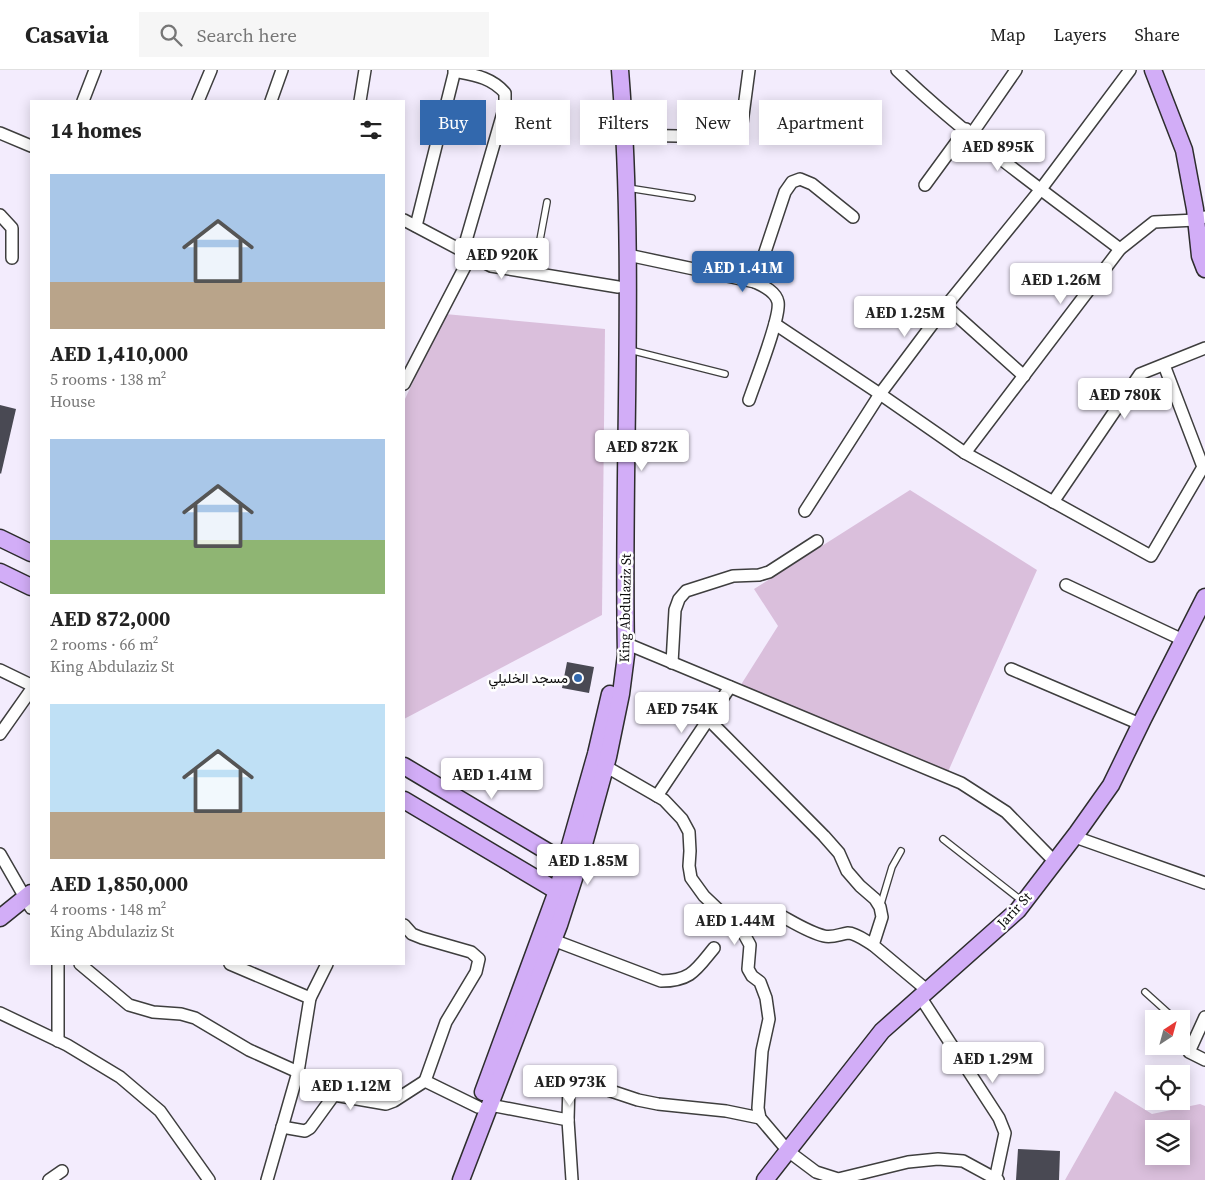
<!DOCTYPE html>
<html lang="en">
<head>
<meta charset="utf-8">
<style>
	body { margin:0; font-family:"Source Serif 4",Vazirmatn,serif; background:#f6f6f6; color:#222; height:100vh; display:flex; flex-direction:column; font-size:19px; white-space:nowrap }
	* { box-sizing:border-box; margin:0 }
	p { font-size:16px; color:#767676 }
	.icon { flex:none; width:28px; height:28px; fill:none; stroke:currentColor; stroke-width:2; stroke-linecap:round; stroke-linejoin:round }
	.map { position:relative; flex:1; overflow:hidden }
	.sheet { position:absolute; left:30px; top:30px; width:375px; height:865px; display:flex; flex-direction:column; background:#fff; border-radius:0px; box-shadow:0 2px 12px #0003 }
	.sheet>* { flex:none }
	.hud { position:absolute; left:420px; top:30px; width:475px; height:45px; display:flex; gap:10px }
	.needle { width:32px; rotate:36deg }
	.controls { position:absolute; left:1145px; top:940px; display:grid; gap:10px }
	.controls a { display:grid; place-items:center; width:45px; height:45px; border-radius:0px; background:#fff; box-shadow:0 2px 12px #0003; font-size:25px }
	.price { position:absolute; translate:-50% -42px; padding:0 11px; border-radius:5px; background:#fff; color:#222; font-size:16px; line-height:32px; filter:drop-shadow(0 1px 2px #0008) }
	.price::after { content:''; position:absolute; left:50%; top:30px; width:15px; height:11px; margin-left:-8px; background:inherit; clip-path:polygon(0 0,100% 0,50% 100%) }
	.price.selected { background:#3268ad; color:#fff }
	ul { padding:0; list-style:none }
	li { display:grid; align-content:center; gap:10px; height:265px; padding:0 20px }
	li span { display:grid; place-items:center; height:155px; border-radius:0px; color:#555 }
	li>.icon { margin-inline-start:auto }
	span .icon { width:90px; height:90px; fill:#fffc; stroke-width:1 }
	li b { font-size:21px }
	h2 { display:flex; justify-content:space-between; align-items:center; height:60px; padding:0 20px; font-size:21px }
	.tag { padding:0 18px; border-radius:0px; background:#fff; box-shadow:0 2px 12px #0003; font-size:18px; line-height:45px }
	.tag.selected { background:#3268ad; color:#fff }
	header { display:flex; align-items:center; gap:30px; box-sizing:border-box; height:70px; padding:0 25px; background:#fff; border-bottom:1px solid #e0e0e0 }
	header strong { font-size:24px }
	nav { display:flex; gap:28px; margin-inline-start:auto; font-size:18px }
	.search { width:350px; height:45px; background:#f6f6f6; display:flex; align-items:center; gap:12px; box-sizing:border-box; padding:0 18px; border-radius:0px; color:#767676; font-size:19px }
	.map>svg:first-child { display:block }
</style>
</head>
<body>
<header>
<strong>Casavia</strong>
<div class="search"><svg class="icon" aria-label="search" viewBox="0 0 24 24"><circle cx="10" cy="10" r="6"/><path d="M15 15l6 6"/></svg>Search here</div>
<nav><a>Map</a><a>Layers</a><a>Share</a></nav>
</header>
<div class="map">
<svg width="1205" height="1110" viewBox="0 0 1205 1110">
	<rect width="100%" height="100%" fill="#f3ecfd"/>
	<g fill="#dabfdc" fill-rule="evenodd">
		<path d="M445 244 605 259 602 545 404 649V331Z"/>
		<path d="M910 420 1037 500 947 704 737 621 778 556 754 519Z"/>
		<path d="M1115 1021 1152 1044 1200 1034 1205 1036V1110H1065ZM1154 1059H1181V1086H1154Z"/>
	</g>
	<g fill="#494953">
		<path d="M0 335 16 339 1 404 0 403Z"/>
		<path d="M567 592 594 597 589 623 562 618Z"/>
		<path d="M1018 1079 1060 1081 1059 1110H1016Z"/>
	</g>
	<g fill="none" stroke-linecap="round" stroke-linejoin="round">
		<defs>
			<g id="lane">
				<path d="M628 118 692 128"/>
				<path d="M534 202 547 132"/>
				<path d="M630 280 725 304"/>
				<path d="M943 769 1022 831"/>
				<path d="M880 837 892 797 901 781"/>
				<path d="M1145 922 1175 949"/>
				<path d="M1181 955 1188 979"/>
			</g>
			<g id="street">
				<path d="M897 0C965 66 1045 122 1120 179"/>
				<path d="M454 1C474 5 491 7 505 23V36L463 181"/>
				<path d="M83 31 95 0"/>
				<path d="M198 31 211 0"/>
				<path d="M271 31 282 0"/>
				<path d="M360 31 365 0"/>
				<path d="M0 63 31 76"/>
				<path d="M625 65 730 67 742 53 749 0"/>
				<path d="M971 65 1016 0"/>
				<path d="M925 115 966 59"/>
				<path d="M0 145 12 158V188"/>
				<path d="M404 150 491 196 618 217"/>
				<path d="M416 156 455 0"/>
				<path d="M628 185 755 212C764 216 776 222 778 232 781 247 755 312 749 330"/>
				<path d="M755 212 785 122 792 112 800 109 812 114 853 147"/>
				<path d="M946 236 1024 306"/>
				<path d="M775 254 880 324 965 383 1151 486 1203 397 1164 295"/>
				<path d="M404 314 471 185"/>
				<path d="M965 383 1120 179 1154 152 1196 150 1205 147"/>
				<path d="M1053 432 1140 304 1205 278"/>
				<path d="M805 441 880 324 946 236 1041 119 1130 0"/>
				<path d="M1066 515 1183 570"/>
				<path d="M625 573 961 713 1006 742 1055 792"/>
				<path d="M672 593 675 540 679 529 686 521 733 506 759 505 769 502 817 471"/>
				<path d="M1011 599 1140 654"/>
				<path d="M0 600 31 615"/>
				<path d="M708 649 824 766 839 783 847 801 860 816 875 829 880 837 882 847 873 875 928 921"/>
				<path d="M0 664 31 620"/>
				<path d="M605 696 664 730 682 749 689 762 690 781 689 796 691 808 704 826 744 864 750 875 748 899 752 906 760 912 766 928 769 949 762 981 758 1038 760 1048 788 1081 816 1102 838 1109 908 1092 938 1089 963 1091 998 1110"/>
				<path d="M657 726 730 617"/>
				<path d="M1075 767 1205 813"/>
				<path d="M0 784 31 838"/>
				<path d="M774 842C790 850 807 862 824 866 833 868 840 864 848 863 856 863 866 871 873 875"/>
				<path d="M404 855 412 864 422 868 471 882 479 889 476 902 446 952 425 1011 478 1037"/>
				<path d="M553 870 661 911C691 911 696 900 714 878"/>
				<path d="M58 894V971"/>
				<path d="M80 894 129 935 153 942 181 944 195 948 249 980 298 1002"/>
				<path d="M230 894 310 928"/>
				<path d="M921 928 999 1048 1005 1063 995 1110"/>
				<path d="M0 943 67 975 120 1007 160 1041 209 1110"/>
				<path d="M1205 947 1189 982 1205 990"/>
				<path d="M490 1035 568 1050 572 1110"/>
				<path d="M568 1050 569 1013 608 1020 638 1030 658 1034 726 1041 760 1048"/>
				<path d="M282 1057 305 1061 310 1058 334 1025 386 1034 394 1031 425 1011"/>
				<path d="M49 1110 62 1101"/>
				<path d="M267 1110 298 1002 310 928 327 894"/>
			</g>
			<g id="secondary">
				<path d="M1153 0 1184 80 1195 139 1200 186 1205 199"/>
				<path d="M0 468 31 483"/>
				<path d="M0 502 31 517"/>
				<path d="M404 696 565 792 574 795"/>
				<path d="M404 730 557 821 566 824"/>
				<path d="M0 848 31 823"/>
				<path d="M483 1022 557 821 596 684 610 624"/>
				<path d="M461 1110 559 855 578 796 608 687 621 624 626 585C622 390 636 195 620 0"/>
				<path d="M765 1110 882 961 1018 840 1077 763 1111 715 1143 649 1205 527"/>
			</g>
		</defs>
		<use href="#lane" stroke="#3e3e3e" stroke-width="8"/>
		<use href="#street" stroke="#3e3e3e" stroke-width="14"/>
		<use href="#secondary" stroke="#2d2d2d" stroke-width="19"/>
		<use href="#lane" stroke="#fff" stroke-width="5.5"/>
		<use href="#street" stroke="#fff" stroke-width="11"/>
		<use href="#secondary" stroke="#d2adf7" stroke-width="16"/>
	</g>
	<circle fill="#3268ad" stroke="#fff" stroke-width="2" cx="578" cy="608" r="5"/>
	<g text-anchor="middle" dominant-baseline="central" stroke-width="5" stroke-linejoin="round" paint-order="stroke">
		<g font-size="14" fill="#0b0b0b" stroke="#fff">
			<text transform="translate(625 538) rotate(-89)">King Abdulaziz St</text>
			<text transform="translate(1014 840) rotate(-47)">Jarir St</text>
		</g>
		<g font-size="14" fill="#0b0b0b" stroke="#fff" text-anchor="end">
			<text x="568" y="608">مسجد الخليلي</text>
		</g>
	</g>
</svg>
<div class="controls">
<a><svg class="needle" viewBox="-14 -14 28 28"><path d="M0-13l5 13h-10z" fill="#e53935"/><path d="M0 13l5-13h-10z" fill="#767676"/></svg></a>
<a><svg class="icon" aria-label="locate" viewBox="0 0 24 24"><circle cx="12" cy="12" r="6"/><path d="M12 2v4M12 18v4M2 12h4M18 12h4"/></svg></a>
<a><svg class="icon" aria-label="layers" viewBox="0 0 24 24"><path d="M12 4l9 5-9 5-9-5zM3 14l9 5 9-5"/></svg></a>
</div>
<b class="price" style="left:998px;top:102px">AED 895K</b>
<b class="price" style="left:502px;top:210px">AED 920K</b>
<b class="price selected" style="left:743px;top:223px">AED 1.41M</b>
<b class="price" style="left:1061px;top:235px">AED 1.26M</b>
<b class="price" style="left:905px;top:268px">AED 1.25M</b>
<b class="price" style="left:1125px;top:350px">AED 780K</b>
<b class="price" style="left:642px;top:402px">AED 872K</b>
<b class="price" style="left:682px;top:664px">AED 754K</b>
<b class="price" style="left:492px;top:730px">AED 1.41M</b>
<b class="price" style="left:588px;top:816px">AED 1.85M</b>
<b class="price" style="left:735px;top:876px">AED 1.44M</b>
<b class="price" style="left:993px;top:1014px">AED 1.29M</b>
<b class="price" style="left:570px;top:1037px">AED 973K</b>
<b class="price" style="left:351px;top:1041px">AED 1.12M</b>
<div class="hud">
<a class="tag selected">Buy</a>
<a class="tag">Rent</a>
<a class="tag">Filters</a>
<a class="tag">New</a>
<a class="tag">Apartment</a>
</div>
<section class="sheet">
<h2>14 homes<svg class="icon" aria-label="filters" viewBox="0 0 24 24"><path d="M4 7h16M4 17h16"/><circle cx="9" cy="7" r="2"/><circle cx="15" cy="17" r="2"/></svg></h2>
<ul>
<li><span style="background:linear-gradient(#a9c7e8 70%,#b9a48a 0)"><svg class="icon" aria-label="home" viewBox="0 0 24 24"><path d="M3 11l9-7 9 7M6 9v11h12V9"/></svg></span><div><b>AED 1,410,000</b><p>5 rooms · 138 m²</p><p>House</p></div></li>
<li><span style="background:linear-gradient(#a9c7e8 65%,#8fb573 0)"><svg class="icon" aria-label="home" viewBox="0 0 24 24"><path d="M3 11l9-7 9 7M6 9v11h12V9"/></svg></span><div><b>AED 872,000</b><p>2 rooms · 66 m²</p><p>King Abdulaziz St</p></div></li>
<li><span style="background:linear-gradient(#bfe0f5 70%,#b9a48a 0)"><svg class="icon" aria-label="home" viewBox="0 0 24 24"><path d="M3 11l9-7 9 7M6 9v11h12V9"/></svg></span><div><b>AED 1,850,000</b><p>4 rooms · 148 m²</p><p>King Abdulaziz St</p></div></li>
</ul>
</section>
</div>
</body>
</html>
